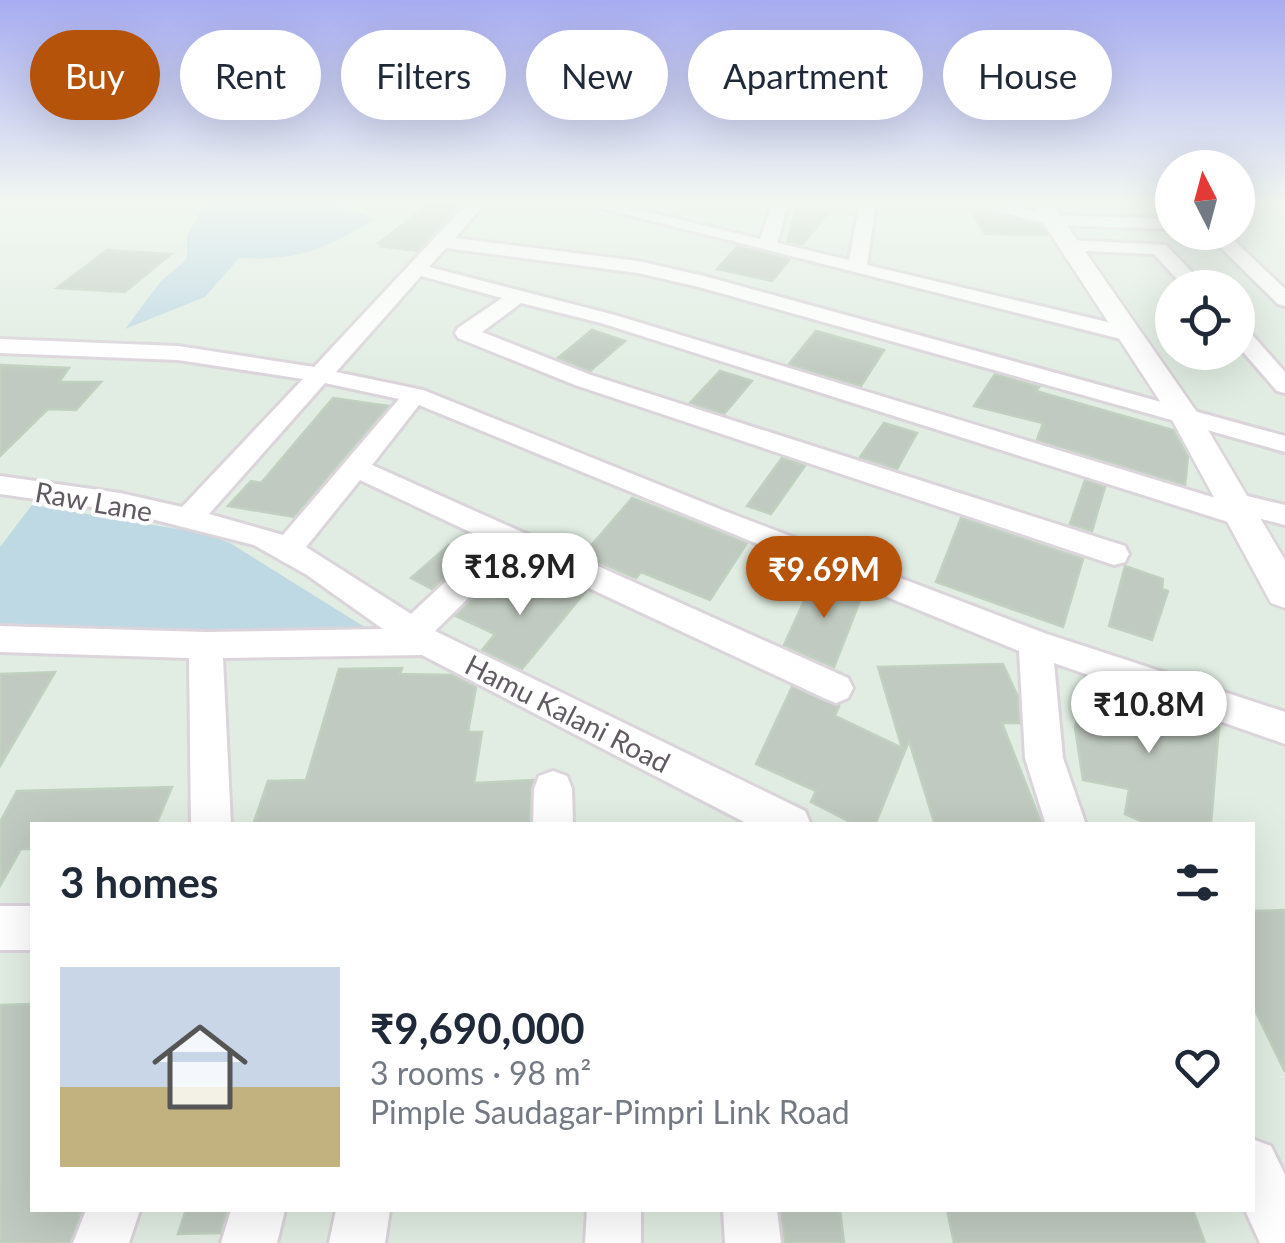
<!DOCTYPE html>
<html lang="en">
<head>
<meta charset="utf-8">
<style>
	body { margin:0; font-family:Lato,sans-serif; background:#f2f2f3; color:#1f2937; height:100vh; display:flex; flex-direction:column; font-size:38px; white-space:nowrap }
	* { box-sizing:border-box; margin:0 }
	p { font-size:32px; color:#747a83 }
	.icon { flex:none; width:55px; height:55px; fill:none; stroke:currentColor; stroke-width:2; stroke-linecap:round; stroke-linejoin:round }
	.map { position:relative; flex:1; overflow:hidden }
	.drawer { position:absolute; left:30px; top:822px; width:1225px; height:390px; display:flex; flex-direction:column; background:#fff; border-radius:0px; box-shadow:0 10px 40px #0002 }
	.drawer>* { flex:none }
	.guide { position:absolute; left:30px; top:30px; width:1225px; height:90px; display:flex; gap:20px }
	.needle { width:65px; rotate:354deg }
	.buttons { position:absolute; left:1155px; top:150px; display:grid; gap:20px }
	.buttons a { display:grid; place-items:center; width:100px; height:100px; border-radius:50%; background:#fff; box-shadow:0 10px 40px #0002; font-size:50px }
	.price { position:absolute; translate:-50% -85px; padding:0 22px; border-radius:35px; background:#fff; color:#222; font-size:32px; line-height:65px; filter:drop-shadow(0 2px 5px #0008) }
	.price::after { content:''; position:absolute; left:50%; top:60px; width:30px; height:22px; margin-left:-15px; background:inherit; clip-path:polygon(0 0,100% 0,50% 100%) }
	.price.active { background:#b45309; color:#fff }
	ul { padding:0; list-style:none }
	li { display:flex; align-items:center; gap:30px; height:250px; padding:0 30px }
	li+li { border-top:2px solid #e0e1e3 }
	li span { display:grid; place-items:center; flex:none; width:280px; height:200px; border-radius:0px; color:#555 }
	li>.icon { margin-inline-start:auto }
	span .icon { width:120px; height:120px; fill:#fffc; stroke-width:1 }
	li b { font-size:42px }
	h2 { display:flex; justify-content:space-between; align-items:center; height:120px; padding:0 30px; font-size:42px }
	.chip { padding:0 35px; border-radius:45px; background:#fff; box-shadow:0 10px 40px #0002; font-size:35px; line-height:90px }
	.chip.active { background:#b45309; color:#fff }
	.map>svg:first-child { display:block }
</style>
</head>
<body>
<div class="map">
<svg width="1285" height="1243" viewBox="0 0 1285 1243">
	<rect width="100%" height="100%" fill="#e1ede2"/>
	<g fill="#bed8e4">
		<path d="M205 201H333L375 219C325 249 299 261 239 258L205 297 125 329 161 281 187 259V236Z"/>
		<path d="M32 505 202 533 230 543 371 631 0 630V547Z"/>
	</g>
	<g fill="#c0cac0" stroke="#c0d1c0" stroke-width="2.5">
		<path d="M432 201H462L417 251 381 246 384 243H379Z"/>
		<path d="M969 208 1041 226 1047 235 985 234Z"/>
		<path d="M796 209 829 212 802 245 787 242Z"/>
		<path d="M738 246 790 259 772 281 717 269Z"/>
		<path d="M107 250 171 254 125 292 57 288Z"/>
		<path d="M592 330 625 341 590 371 558 358Z"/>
		<path d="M816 331 884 350 861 386 789 364Z"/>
		<path d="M0 365 69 368 59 382H101L76 410 48 409 0 456Z"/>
		<path d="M720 371 752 381 724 414 690 403Z"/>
		<path d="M995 374 1039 387 1036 391 1173 430 1188 457 1185 485 1037 440 1043 423 974 406Z"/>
		<path d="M333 398 388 406 294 517 228 506 251 481 261 483Z"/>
		<path d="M884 423 917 433 897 469 860 457Z"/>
		<path d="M782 458 805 466 771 514 747 506Z"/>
		<path d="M1085 480 1105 487 1092 531 1070 524Z"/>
		<path d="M632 498 747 543 710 600 641 572 636 578 583 555Z"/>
		<path d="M961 518 1083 559 1063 627 936 582Z"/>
		<path d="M449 545 468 555 432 589 411 578Z"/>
		<path d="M1125 566 1163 579 1162 589 1168 591 1152 640 1109 626Z"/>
		<path d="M815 577 863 593 834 667 784 645Z"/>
		<path d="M562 579 586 591 522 669 482 650 495 634 456 616 492 580 527 596 538 583 553 589Z"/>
		<path d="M1003 664 1018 697 1019 723H1002L1042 825H935L909 741 875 825H856L811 802 816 791 756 764 792 687 839 706 835 716 902 748 878 667Z"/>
		<path d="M402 668 400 674 452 675 476 687 468 732H482L474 783 533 780 529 825H253L268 781 306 780 339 669Z"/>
		<path d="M55 672 0 766V674Z"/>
		<path d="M1088 679 1219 725 1211 825H1150L1125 814 1129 789 1083 780 1075 727Z"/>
		<path d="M172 787 156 825H32V849H21L0 886V822L17 791Z"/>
		<path d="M1285 910V1072L1252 1004V911Z"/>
		<path d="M32 1004V1210H82L70 1243H0V1005Z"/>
		<path d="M186 1210H227L220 1233 178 1234Z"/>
		<path d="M781 1210H840L844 1243H785Z"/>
		<path d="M947 1210H1193L1205 1243H954Z"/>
	</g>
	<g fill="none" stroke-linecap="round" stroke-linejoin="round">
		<defs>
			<g id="minor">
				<path d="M469 201H487L455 238 638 261 704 276 1285 436V452L699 287 638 273 446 248 429 267 615 315 1222 500 1235 493 1285 505V525L1258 518 1254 524 1244 527 601 323 521 303 482 332 591 375 1125 546 1129 554 1125 562 1114 565 575 385 458 338 455 333 458 328 502 298 421 276 336 372 423 390 727 512 1047 634 1285 712V744L1054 663 1063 758 1086 825H1046L1025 758 1019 651 419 405 372 465 848 678 853 688 848 698 836 703 824 698 514 553 435 631 805 811 811 825H750L422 655 223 658 231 825H191L189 658 0 652V626L206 632 383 629 307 575 254 545 120 511 0 494V476L120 493 182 507 303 379 178 360 0 353V339L178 346 314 367ZM325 383 399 399 283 535 209 514ZM360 480 489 541 411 614 306 547Z"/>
				<path d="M573 201H603L760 239 773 201H789L777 243 849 260 860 201H876L867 265 1137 329 1140 334 1129 341Z"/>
				<path d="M956 201H989L1052 215 1172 219V229L1052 225Z"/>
				<path d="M1205 232H1225L1285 289V306L1278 304Z"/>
				<path d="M1069 240 1166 245 1207 288H1185L1154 254 1062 250V242Z"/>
				<path d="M1238 326 1246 328 1285 372V393L1277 391 1238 346Z"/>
				<path d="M553 771 567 776 572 789 573 825H533L534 789 539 776Z"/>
				<rect x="0" y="906" width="32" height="44"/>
				<path d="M1252 1139 1271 1146 1285 1175V1243H1260L1245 1210H1252Z"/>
				<path d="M86 1210H140L129 1243H73Z"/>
				<path d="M231 1210H285L277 1243H221Z"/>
				<path d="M336 1210H390L385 1243H329Z"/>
				<path d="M587 1210H641V1243H585Z"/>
				<path d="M723 1210H777L781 1243H725Z"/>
			</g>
			<path id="tertiary" d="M1029 201H1050L1201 418 1285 560V608L1271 603 1171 418Z"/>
		</defs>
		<use href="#minor" stroke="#dbd4db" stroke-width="6"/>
		<use href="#tertiary" stroke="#dbd4db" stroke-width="5"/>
		<use href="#minor" fill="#fff" fill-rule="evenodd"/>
		<use href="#tertiary" fill="#fff" fill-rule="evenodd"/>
	</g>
	<linearGradient id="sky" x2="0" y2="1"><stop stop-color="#a7acf1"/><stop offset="0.54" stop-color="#f2f7f2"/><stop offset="1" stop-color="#f2f7f2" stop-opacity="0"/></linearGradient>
	<rect width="1285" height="375" fill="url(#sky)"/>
	<g text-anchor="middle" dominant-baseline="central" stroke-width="8" stroke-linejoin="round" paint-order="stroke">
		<g font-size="28" fill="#615a62" stroke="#fff">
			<text transform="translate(94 501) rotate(10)">Raw Lane</text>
			<text transform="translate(568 713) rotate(27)">Hamu Kalani Road</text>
		</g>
	</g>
</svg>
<div class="buttons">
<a><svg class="needle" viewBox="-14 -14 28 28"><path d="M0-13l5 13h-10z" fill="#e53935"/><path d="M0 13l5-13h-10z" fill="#747a83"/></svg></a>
<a><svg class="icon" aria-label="locate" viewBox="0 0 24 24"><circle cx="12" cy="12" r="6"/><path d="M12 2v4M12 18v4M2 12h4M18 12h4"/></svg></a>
</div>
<b class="price" style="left:520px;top:618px">₹18.9M</b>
<b class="price active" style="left:824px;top:621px">₹9.69M</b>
<b class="price" style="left:1149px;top:756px">₹10.8M</b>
<div class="guide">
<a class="chip active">Buy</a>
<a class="chip">Rent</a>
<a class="chip">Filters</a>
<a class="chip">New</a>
<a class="chip">Apartment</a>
<a class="chip">House</a>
</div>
<section class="drawer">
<h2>3 homes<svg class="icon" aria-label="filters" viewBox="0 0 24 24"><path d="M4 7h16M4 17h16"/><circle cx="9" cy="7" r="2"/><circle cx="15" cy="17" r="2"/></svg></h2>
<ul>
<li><span style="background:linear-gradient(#c9d6e8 60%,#c2b280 0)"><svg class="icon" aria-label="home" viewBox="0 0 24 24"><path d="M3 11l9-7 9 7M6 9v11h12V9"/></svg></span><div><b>₹9,690,000</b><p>3 rooms · 98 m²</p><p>Pimple Saudagar-Pimpri Link Road</p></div><svg class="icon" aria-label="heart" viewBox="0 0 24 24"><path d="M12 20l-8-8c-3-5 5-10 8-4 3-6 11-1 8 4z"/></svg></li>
</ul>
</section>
</div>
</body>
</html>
